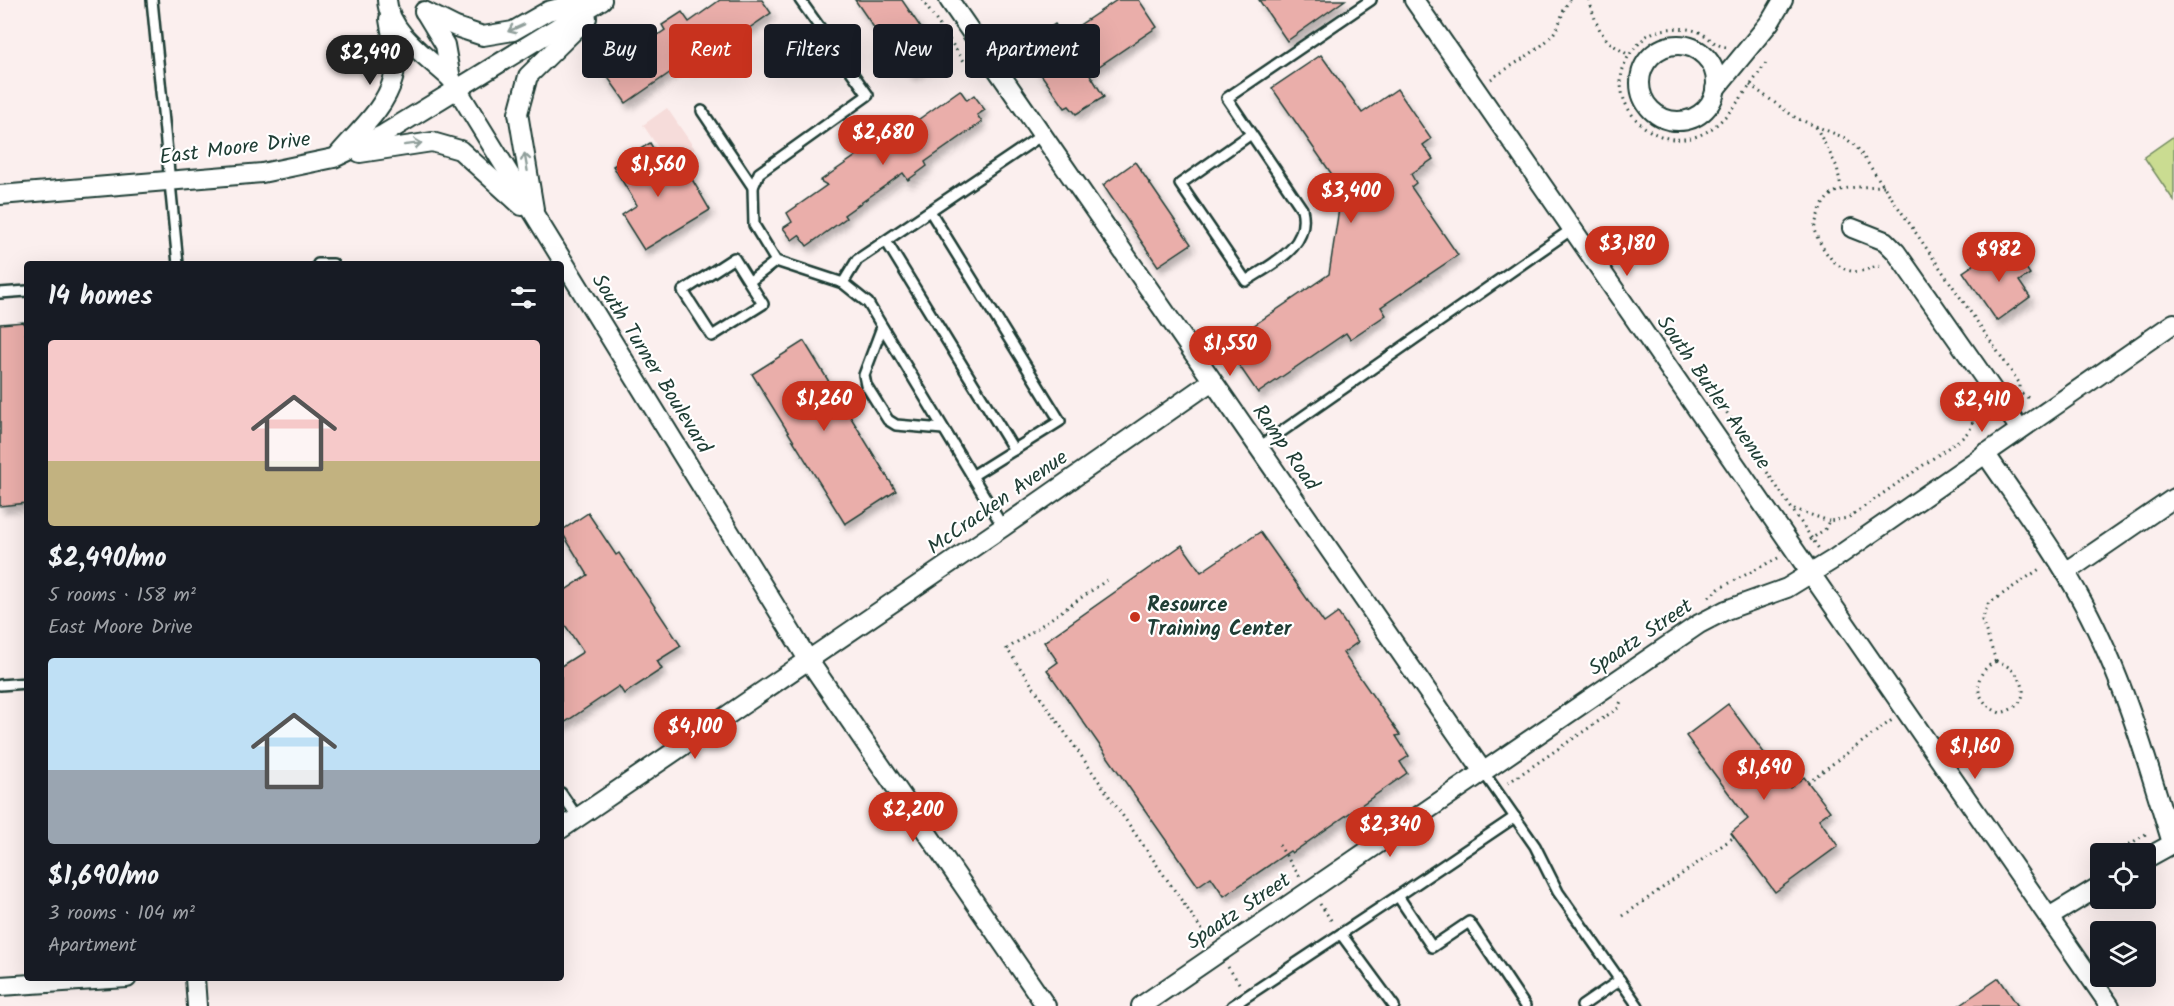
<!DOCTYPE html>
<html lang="en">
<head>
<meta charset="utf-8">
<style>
	body { margin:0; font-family:Kalam,sans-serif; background:#242831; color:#f1f3f6; height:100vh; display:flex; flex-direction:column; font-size:22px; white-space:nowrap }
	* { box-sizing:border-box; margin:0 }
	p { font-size:20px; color:#9ea1a6 }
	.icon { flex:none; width:33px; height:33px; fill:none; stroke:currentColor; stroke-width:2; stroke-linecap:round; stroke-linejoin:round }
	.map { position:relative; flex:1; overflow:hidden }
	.drawer { position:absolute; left:24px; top:261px; width:540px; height:720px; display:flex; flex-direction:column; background:#171b24; border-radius:6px; box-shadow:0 6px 24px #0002 }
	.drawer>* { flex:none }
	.banner { position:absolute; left:582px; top:24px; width:570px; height:54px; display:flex; gap:12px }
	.buttons { position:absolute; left:2090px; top:843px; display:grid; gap:12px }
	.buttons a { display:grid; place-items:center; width:66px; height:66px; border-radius:6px; background:#171b24; box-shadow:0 6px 24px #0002; font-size:30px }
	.price { position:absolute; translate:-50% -51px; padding:0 14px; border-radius:21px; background:#c8321e; color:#fff; font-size:20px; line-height:39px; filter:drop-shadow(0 2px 3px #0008) }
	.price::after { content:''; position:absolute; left:50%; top:36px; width:18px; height:14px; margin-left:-9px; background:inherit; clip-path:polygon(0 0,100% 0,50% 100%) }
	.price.active { background:#222; color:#fff }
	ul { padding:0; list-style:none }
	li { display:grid; align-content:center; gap:12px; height:318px; padding:0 24px }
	li span { display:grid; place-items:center; height:186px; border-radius:6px; color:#555 }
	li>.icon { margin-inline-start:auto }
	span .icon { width:108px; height:108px; fill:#fffc; stroke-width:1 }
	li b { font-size:26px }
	h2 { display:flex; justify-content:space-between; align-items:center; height:72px; padding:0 24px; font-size:26px }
	.tag { padding:0 21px; border-radius:6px; background:#171b24; box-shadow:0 6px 24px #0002; font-size:21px; line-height:54px }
	.tag.active { background:#c8321e; color:#fff }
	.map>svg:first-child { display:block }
</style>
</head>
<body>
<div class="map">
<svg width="2174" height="1006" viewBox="0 0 2174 1006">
	<defs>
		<filter id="shadow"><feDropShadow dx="3.5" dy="6" stdDeviation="3" flood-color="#0004"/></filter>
	</defs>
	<rect width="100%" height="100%" fill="#fbefee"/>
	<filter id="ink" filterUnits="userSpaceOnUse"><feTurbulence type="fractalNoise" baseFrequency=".0167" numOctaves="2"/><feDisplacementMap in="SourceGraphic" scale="12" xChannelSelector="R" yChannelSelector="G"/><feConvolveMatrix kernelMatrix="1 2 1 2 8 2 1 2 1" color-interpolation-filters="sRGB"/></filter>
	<g filter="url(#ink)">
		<path fill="#f6dcda" d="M667 108 695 149 670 165 643 125Z"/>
		<path fill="#cadc91" stroke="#748c62" stroke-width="1.5" d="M2174 136V201L2144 157Z"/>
		<g fill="#eaaeaa" stroke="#1f3d34" stroke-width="1.5" filter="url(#shadow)">
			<path d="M720 0H762L771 13 691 68 687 61 626 103 604 72 665 30 662 25 682 12 689 22Z"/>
			<path d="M855 0H902L934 47 931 49 937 57 912 74 905 64 901 67Z"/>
			<path d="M1117 0H1139L1157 27 1089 73 1104 97 1076 114 1069 106 1065 108 1030 59 1035 56 1026 44 1055 24 1063 36Z"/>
			<path d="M1259 0H1345L1287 41Z"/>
			<path d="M1321 55 1362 113 1397 89 1431 139 1423 145 1433 159 1411 174 1416 183 1411 187 1458 255 1381 307 1386 315 1350 339 1346 333 1258 393 1225 345 1329 274 1342 189 1272 88Z"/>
			<path d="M960 90 967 100 974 95 985 110 977 115 982 122 925 162 927 166 908 180 903 173 844 215 846 218 807 246 799 235 792 240 783 228 792 222 787 213 827 185 820 181 902 124 905 129Z"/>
			<path d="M650 143 674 183 689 174 710 210 644 250 622 215 637 205 613 166Z"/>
			<path d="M1135 162 1191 244 1158 266 1103 185Z"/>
			<path d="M1997 249 2006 262 2017 254 2030 274 2019 281 2030 297 1997 321 1963 272Z"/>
			<path d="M24 322 27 345V503L0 506V324Z"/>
			<path d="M804 341 896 491 845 524 752 374Z"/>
			<path d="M588 513 616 555 619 553 681 646 657 661 662 669 624 694 619 686 561 725V666L583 652 561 619V593L588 575 561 531Z"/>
			<path d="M1260 532 1324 623 1338 613 1358 642 1343 653 1400 735 1396 736 1409 756 1400 762 1407 773 1292 853 1290 851 1224 896 1211 877 1198 886 1047 670 1058 662 1044 642 1182 545 1201 572Z"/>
			<path d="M1728 704 1790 788 1804 777 1830 811 1819 819 1838 846 1775 892 1731 833 1748 819 1686 736Z"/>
			<path d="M1999 978 2018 1006H1958Z"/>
		</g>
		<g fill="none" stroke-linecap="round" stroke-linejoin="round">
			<defs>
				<g id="lane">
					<path d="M152 0 178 264"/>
					<path d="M800 0 868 95 759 173 753 187 754 225 776 261 843 283 868 303 1003 527"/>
					<path d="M702 111 753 187"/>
					<path d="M1251 134 1180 184 1246 281C1273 263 1311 247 1302 209L1227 98 1371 0"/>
					<path d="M930 211 1060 421 972 476"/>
					<path d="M886 241 1014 450"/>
					<path d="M318 264H333"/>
					<path d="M749 282 763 304 712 336 683 291 734 258 749 282 776 261"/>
					<path d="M843 283 857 260 1042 135"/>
					<path d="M0 293 27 291"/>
					<path d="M882 327 864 375 866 385 888 420 896 425 943 429"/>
					<path d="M1258 448 1572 229"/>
					<path d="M0 685 27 683"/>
					<path d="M1484 773 1535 846 1558 892 1638 1006"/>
					<path d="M561 793 578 818"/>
					<path d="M1515 817 1398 896 1432 947 1469 922 1525 1006"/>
					<path d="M1341 934 1394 1006"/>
					<path d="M1232 1006 1398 896"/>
					<path d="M1582 1006 1620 980"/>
				</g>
				<g id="street">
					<path d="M387 0C389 33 429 58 451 79L809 661 1046 1006"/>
					<path d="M949 0 1484 773"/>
					<path d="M1414 0 2110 1006"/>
					<path d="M424 11 456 27 483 36 513 31 548 11 590 0"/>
					<path d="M425 12 445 45 451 79"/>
					<circle cx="1678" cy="83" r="38"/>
					<path d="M1715 89 1770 22 1783 0"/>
					<path d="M360 153 432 142 460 150 522 206"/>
					<path d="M338 155C357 132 385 109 393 79 398 61 392 38 389 19"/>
					<path d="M0 195 262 173 334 158 384 134 602 0"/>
					<path d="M534 209 518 113 528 76 587 18"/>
					<path d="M1852 228 1885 241 1896 252 2020 429"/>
					<path d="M1985 453C2018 502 2055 550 2083 603 2124 679 2147 761 2172 843"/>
					<path d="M2066 572 2174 498"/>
					<path d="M561 829 1003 527 1212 381"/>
					<path d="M2145 859 2174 843"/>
					<path d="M2049 917 2100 886"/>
					<path d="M195 978 197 1006"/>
					<path d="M0 986 127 978"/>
					<path d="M1141 1006 1699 624 1726 610 1787 588 1834 559 2174 323"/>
				</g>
			</defs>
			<use href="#lane" stroke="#1f3d34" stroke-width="14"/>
			<use href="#street" stroke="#1f3d34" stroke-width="22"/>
			<g stroke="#1f3d34" stroke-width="3" stroke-dasharray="1.5 4.5" stroke-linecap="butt">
				<path d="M922 0 966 64"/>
				<path d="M1589 0C1598 30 1601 40 1629 55"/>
				<path d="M1726 47C1716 46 1711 39 1703 34 1690 26 1663 27 1650 34 1644 37 1638 45 1633 50 1595 97 1655 161 1706 132 1728 120 1751 84 1766 63"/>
				<path d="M1491 79C1508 67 1541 50 1553 34 1562 23 1561 10 1570 0"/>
				<path d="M1750 85 1796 118 1845 138 1856 146 2020 384V392"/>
				<path d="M1816 127 1837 167 1841 187"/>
				<path d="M1884 186C1843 188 1824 183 1814 230 1822 249 1837 275 1861 271 1869 270 1875 264 1884 267"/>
				<path d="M2017 394 2020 392 2031 400"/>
				<path d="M1714 400 1723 407 1819 549"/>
				<path d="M1973 421 1974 393"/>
				<path d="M1794 509 1829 521"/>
				<path d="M1810 540 1825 529 1829 521 1848 518 1962 438 1970 430 1973 421 1989 413"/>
				<path d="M1107 580 1007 649 1209 940"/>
				<path d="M1709 597 1720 588 1778 558"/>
				<path d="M1996 661 1982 620 1988 604 2041 568"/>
				<path d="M1996 661C2025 670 2037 705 2000 713 1974 702 1970 675 1996 661Z"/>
				<path d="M1808 782 1892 720"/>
				<path d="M1508 783 1618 708 1622 699"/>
				<path d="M1279 845 1300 877"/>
				<path d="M2114 854 2149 832"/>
				<path d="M2092 869 2100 863"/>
				<path d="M1320 904 1333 923"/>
				<path d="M1623 916 1734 837"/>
				<path d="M1228 967 1241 986"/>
			</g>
			<use href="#lane" stroke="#fff" stroke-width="9"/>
			<use href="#street" stroke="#fff" stroke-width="18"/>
		</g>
		<defs><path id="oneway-shaft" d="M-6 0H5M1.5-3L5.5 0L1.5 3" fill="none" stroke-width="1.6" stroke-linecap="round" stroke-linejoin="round" transform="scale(1.5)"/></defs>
		<g stroke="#8f9e9a">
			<use href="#oneway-shaft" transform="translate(516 28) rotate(156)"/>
			<use href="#oneway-shaft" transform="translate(413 144) rotate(-7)"/>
			<use href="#oneway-shaft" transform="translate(526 162) rotate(-100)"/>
		</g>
	</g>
	<circle fill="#c8321e" stroke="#fff" stroke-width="2" cx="1135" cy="617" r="6"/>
	<g text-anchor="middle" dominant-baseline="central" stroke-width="4.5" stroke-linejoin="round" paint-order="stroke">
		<g font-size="21" fill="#1f3d34" stroke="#fff">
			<text transform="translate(235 149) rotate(-7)">East Moore Drive</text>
			<text transform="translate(651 364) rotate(58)">South Turner Boulevard</text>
			<text transform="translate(1713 393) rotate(55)">South Butler Avenue</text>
			<text transform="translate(1285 448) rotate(55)">Ramp Road</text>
			<text transform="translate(998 503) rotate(-35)">McCracken Avenue</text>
			<text transform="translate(1641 638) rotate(-34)">Spaatz Street</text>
			<text transform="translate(1239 912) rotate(-34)">Spaatz Street</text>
		</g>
		<g font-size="21" font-weight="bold" fill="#1f3d34" stroke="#fff" text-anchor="start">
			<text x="1147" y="605">Resource<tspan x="1147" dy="24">Training Center</tspan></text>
		</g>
	</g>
</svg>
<div class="buttons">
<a><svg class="icon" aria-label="locate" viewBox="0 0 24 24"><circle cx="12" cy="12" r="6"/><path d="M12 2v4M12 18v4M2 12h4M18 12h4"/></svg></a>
<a><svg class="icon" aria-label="layers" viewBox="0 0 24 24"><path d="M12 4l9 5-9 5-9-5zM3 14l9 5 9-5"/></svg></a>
</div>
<b class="price active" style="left:370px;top:86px">$2,490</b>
<b class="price" style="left:883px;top:166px">$2,680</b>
<b class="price" style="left:658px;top:198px">$1,560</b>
<b class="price" style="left:1351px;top:224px">$3,400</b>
<b class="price" style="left:1627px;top:277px">$3,180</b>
<b class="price" style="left:1999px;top:283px">$982</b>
<b class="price" style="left:1230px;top:377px">$1,550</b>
<b class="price" style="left:824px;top:432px">$1,260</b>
<b class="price" style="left:1982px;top:433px">$2,410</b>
<b class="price" style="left:695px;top:760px">$4,100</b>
<b class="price" style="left:1975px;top:780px">$1,160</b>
<b class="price" style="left:1764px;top:801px">$1,690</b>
<b class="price" style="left:913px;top:843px">$2,200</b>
<b class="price" style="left:1390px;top:858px">$2,340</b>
<div class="banner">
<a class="tag">Buy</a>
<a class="tag active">Rent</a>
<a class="tag">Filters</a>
<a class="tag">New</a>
<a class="tag">Apartment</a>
</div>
<section class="drawer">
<h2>14 homes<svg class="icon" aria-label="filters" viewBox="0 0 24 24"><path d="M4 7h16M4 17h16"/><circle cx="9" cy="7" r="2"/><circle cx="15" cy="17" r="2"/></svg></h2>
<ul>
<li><span style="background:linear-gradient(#f6c9c9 65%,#c2b280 0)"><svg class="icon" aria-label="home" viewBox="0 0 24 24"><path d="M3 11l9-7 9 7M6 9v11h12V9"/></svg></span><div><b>$2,490/mo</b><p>5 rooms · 158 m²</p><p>East Moore Drive</p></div></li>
<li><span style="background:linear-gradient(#bfe0f5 60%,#9aa5b1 0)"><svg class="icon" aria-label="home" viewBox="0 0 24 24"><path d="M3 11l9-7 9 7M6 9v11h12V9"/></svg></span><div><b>$1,690/mo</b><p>3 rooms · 104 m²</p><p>Apartment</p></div></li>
</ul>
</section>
</div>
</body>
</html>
